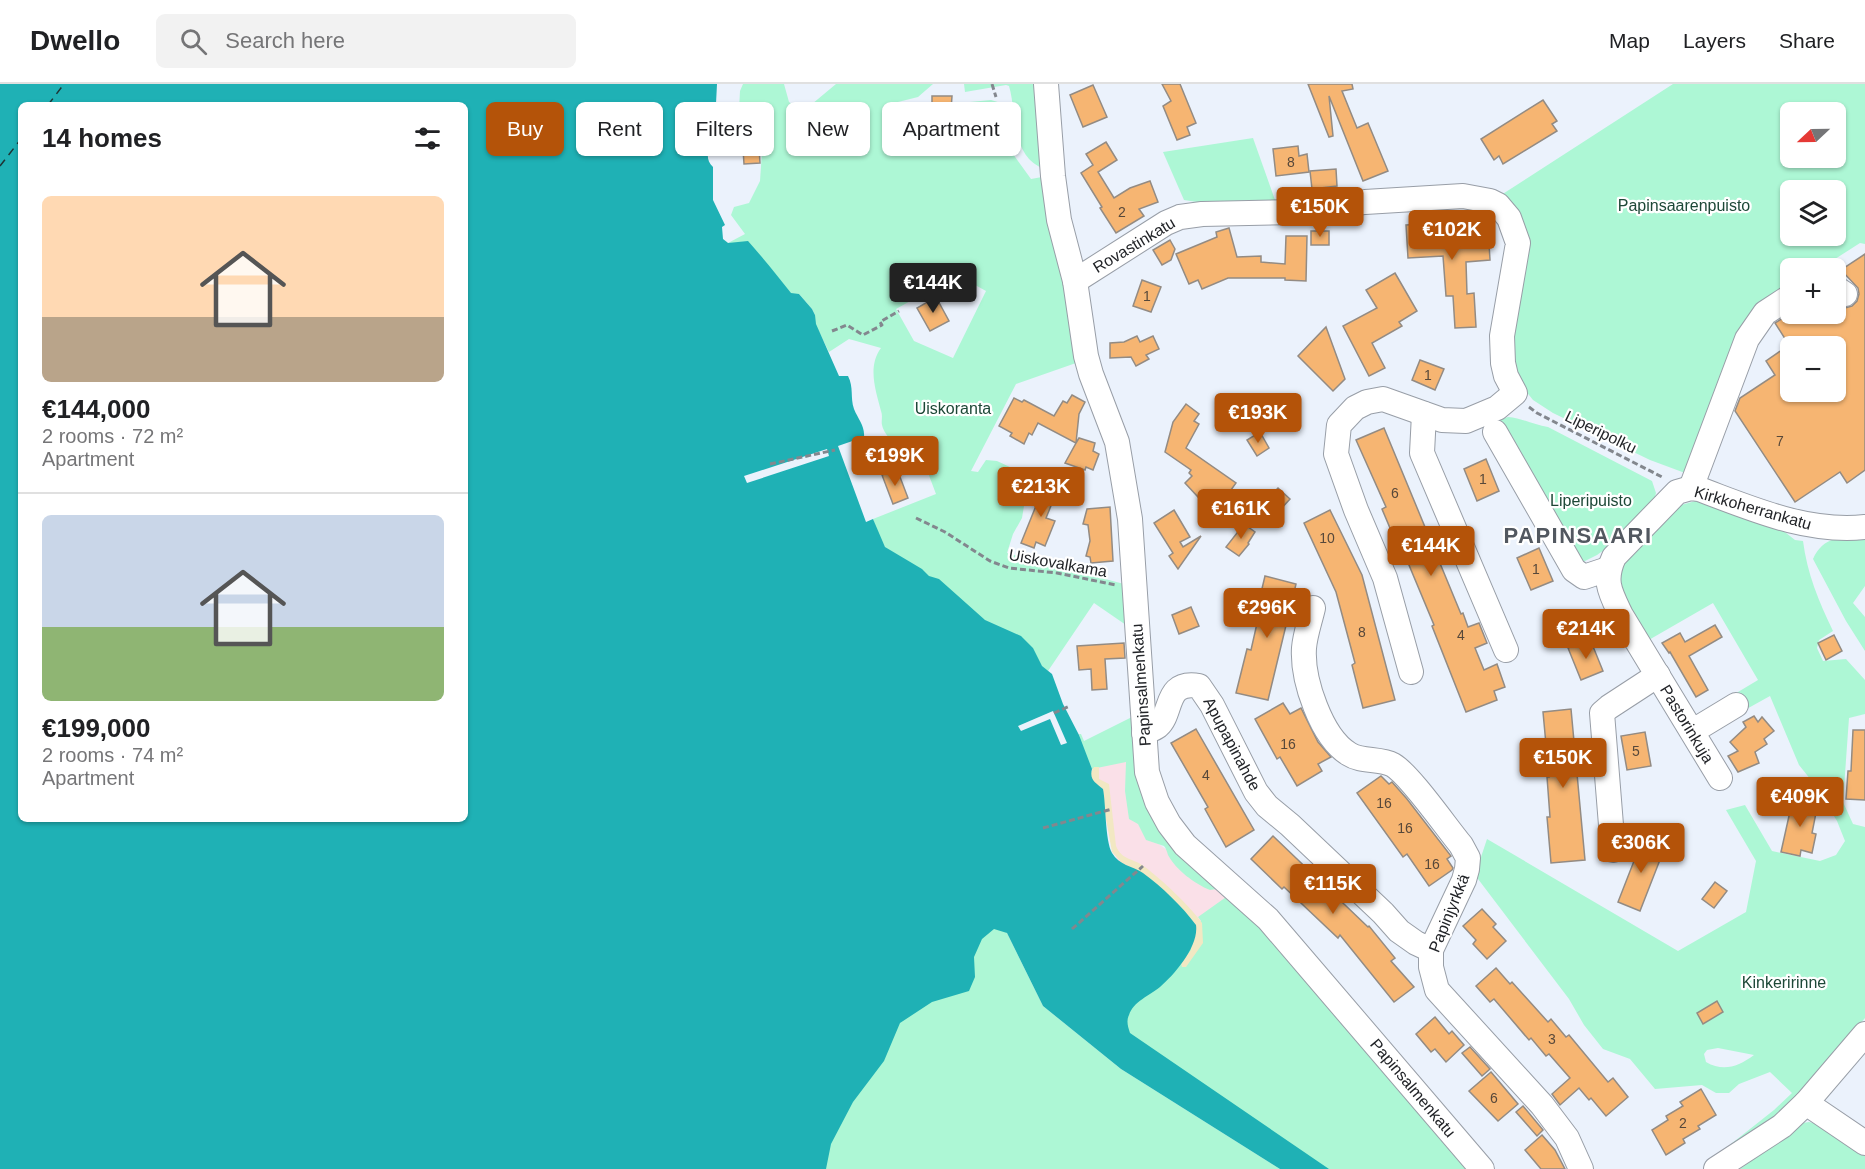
<!DOCTYPE html>
<html lang="en">
<head>
<meta charset="utf-8">
<style>
	body { margin:0; font-family:Helvetica,sans-serif; background:#f2f2f2; color:#202124; height:100vh; display:flex; flex-direction:column; font-size:22px; white-space:nowrap }
	* { box-sizing:border-box; margin:0 }
	p { font-size:20px; color:#757577 }
	.icon { flex:none; width:33px; height:33px; fill:none; stroke:currentColor; stroke-width:2; stroke-linecap:round; stroke-linejoin:round }
	.map { position:relative; flex:1; overflow:hidden }
	.details { position:absolute; left:18px; top:18px; width:450px; height:720px; display:flex; flex-direction:column; background:#fff; border-radius:9px; box-shadow:0 2px 4px #0004 }
	.details>* { flex:none }
	.top-card { position:absolute; left:486px; top:18px; width:570px; height:54px; display:flex; gap:12px }
	.needle { width:39px; rotate:248deg }
	.controls { position:absolute; left:1780px; top:18px; display:grid; gap:12px }
	.controls a { display:grid; place-items:center; width:66px; height:66px; border-radius:9px; background:#fff; box-shadow:0 2px 4px #0004; font-size:30px }
	.price { position:absolute; translate:-50% -51px; padding:0 14px; border-radius:6px; background:#b45309; color:#fff; font-size:20px; line-height:39px; filter:drop-shadow(0 2px 3px #0008) }
	.price::after { content:''; position:absolute; left:50%; top:36px; width:18px; height:14px; margin-left:-9px; background:inherit; clip-path:polygon(0 0,100% 0,50% 100%) }
	.price.selected { background:#222; color:#fff }
	ul { padding:0; list-style:none }
	li { display:grid; align-content:center; gap:12px; height:318px; padding:0 24px }
	li+li { border-top:2px solid #e0e0e0 }
	li span { display:grid; place-items:center; height:186px; border-radius:9px; color:#555 }
	li>.icon { margin-inline-start:auto }
	span .icon { width:108px; height:108px; fill:#fffc; stroke-width:1 }
	li b { font-size:26px }
	h2 { display:flex; justify-content:space-between; align-items:center; height:72px; padding:0 24px; font-size:26px }
	.pill { padding:0 21px; border-radius:9px; background:#fff; box-shadow:0 2px 4px #0004; font-size:21px; line-height:54px }
	.pill.selected { background:#b45309; color:#fff }
	header { display:flex; align-items:center; gap:36px; box-sizing:border-box; height:84px; padding:0 30px; background:#fff; border-bottom:2px solid #e0e0e0 }
	header strong { font-size:28px }
	nav { display:flex; gap:33px; margin-inline-start:auto; font-size:21px }
	.search { width:420px; height:54px; background:#f2f2f2; display:flex; align-items:center; gap:15px; box-sizing:border-box; padding:0 21px; border-radius:9px; color:#757577; font-size:22px }
	.map>svg:first-child { display:block }
</style>
</head>
<body>
<header>
<strong>Dwello</strong>
<div class="search"><svg class="icon" aria-label="search" viewBox="0 0 24 24"><circle cx="10" cy="10" r="6"/><path d="M15 15l6 6"/></svg>Search here</div>
<nav><a>Map</a><a>Layers</a><a>Share</a></nav>
</header>
<div class="map">
<svg width="1865" height="1085" viewBox="0 0 1865 1085">
	<rect width="100%" height="100%" fill="#ebf2fc"/>
	<path fill="#fae0e8" d="M1134 659 1152 755 1230 813 1196 841 1117 776 1092 685Z"/>
	<g fill="#adf7d5" fill-rule="evenodd">
		<path d="M743 0H784L789 18 797 24 812 20 836 0H933L918 13 898 18 899 67 930 72 951 69 963 56 965 32 970 18 991 16 1001 19 1013 70 1031 95 1042 93 1064 190 1076 279 1016 300 971 387 978 388 986 376 997 377 1029 392 1022 434 1013 450 1007 469 1124 500 1126 541 1094 519 1048 587 919 527 878 450 873 435 936 410 916 357C911 360 906 365 899 363 893 360 883 348 882 341 881 337 883 332 881 327 876 307 867 283 881 264L849 255 829 268 815 240V231L812 225 799 210 777 216 723 155 728 159 745 150 731 131 734 123 749 119 760 97 762 67 738 45 740 7ZM957 191 986 207 953 274 914 257 896 225Z"/>
		<path d="M964 0H1038L1042 84C1011 71 1017 29 1009 2L1006 1 965 8Z"/>
		<path d="M1673 0H1865V160L1860 159 1821 184H1791V205L1750 232 1685 389 1650 376 1553 329 1533 316 1525 306 1510 271 1525 175 1498 113ZM1791 28H1836V74H1791ZM1791 106H1836V152H1791Z"/>
		<path d="M1253 54 1275 116 1197 118 1184 116 1163 68Z"/>
		<path d="M1508 333C1522 334 1534 341 1548 343L1652 397 1656 409 1653 420 1611 461 1597 471 1579 480 1494 338Z"/>
		<path d="M1699 416 1781 445 1795 456 1803 457C1807 489 1819 518 1833 547L1819 556 1817 564 1823 577 1846 575 1865 596V630L1849 634 1843 718 1853 740 1865 743V934L1841 962 1800 1014 1735 1065 1731 1060 1774 1026 1792 1009 1770 988 1739 1000 1729 1009H1716L1702 1001 1655 1005 1630 975 1603 965 1584 941 1569 915 1475 791 1487 755 1678 867 1746 828 1756 777 1726 726 1745 721 1772 767 1820 777 1836 771 1845 757 1837 737 1815 701 1799 681 1770 612 1743 627 1733 611 1758 596 1713 519 1647 557 1619 510 1620 484 1674 423ZM1718 964 1754 971C1738 983 1723 988 1706 978L1704 970 1707 966Z"/>
		<path d="M1865 450V502L1853 519 1865 533V567L1846 537 1813 475C1823 452 1843 453 1865 450Z"/>
		<path d="M1132 633 1139 680 1216 805 1210 806C1195 800 1176 786 1168 771 1167 768 1166 764 1164 762L1146 756 1138 740 1129 735 1125 707 1126 678 1092 685 1085 683 1079 650H1081L1084 657Z"/>
		<path d="M853 739 1007 849 1043 922 1121 985 1280 1085H674Z"/>
		<path d="M1233 810 1475 1085H1315L1133 959 1108 919 1192 835 1197 841 1201 837 1198 833 1229 811Z"/>
		<path d="M1809 1038 1821 1041 1865 1071V1085H1740L1803 1039Z"/>
	</g>
	<path fill="#f2e8c3" d="M1094 683H1099V695L1109 700 1116 762C1122 777 1134 774 1145 783 1162 796 1189 821 1202 839L1203 859 1186 883H1182L1181 879 1191 866 1181 823 1144 790 1122 779 1112 768 1104 724 1103 705 1094 699 1090 690Z"/>
	<path fill="#1fb1b5" fill-rule="evenodd" d="M0 0H717L714 59 709 63C707 72 707 77 713 83V116L725 141 722 143 723 155 728 159 748 157C763 174 777 191 791 209L799 210 812 225 815 231 816 240 839 292H848C854 304 850 313 854 325 858 335 865 342 864 353L838 362 866 438 873 435 885 463 922 485 929 492 939 495 985 536 1021 552 1033 564 1042 582 1052 590 1063 620 1079 651 1092 685C1089 696 1096 699 1103 705 1106 720 1105 756 1112 769 1119 781 1132 782 1143 789 1162 803 1182 822 1196 841 1199 862 1175 890 1160 903 1150 911 1133 918 1129 931 1126 937 1128 943 1130 949L1329 1085H1280L1121 985 1043 922 1007 849 994 845 982 855 974 873 975 893 969 907 932 918 900 939 884 977 853 1018 831 1060 826 1085H0ZM21 21H465V735H21Z"/>
	<g fill="#ebf2fc">
		<path d="M827 365 829 372 747 399 744 392Z"/>
		<path d="M1053 627 1067 659 1061 661 1050 635 1021 647 1018 642Z"/>
	</g>
	<g fill="none" stroke-linecap="round" stroke-linejoin="round">
		<g stroke="#1e3435" stroke-width="1.5" stroke-dasharray="8 6" stroke-linecap="butt">
			<path d="M48 21 64 0"/>
			<path d="M0 82 21 55"/>
		</g>
	</g>
	<g fill="#f6b572" stroke="#938b83" stroke-width="1.5" fill-rule="evenodd">
		<path d="M1162 0H1180L1196 39 1187 43 1190 51 1177 56 1163 22 1171 17Z"/>
		<path d="M1308 0H1352L1353 5 1342 7 1357 44 1368 39 1388 87 1363 97 1329 12 1333 52 1329 53Z"/>
		<path d="M1093 1 1107 33 1083 43 1070 11Z"/>
		<path d="M932 12H952L951 26H932V62L906 60V22H918V19H932Z"/>
		<path d="M1543 16 1557 37 1552 40 1557 47 1503 80 1499 72 1494 76 1481 55Z"/>
		<path d="M1106 58 1117 76 1098 88 1114 114 1130 104 1150 97 1158 118 1139 125 1144 132 1116 149 1100 124 1102 123 1081 89 1093 81 1086 70Z"/>
		<path d="M1298 62 1299 72 1307 70 1309 88 1276 92 1273 65Z"/>
		<path d="M759 64 760 79 744 80 743 65Z"/>
		<path d="M1336 85 1337 102 1312 105 1310 87Z"/>
		<path d="M1442 139 1443 146 1488 143 1490 176 1466 178 1467 210 1474 209 1476 243 1455 244 1453 212H1446L1443 172 1408 174 1406 141Z"/>
		<path d="M1229 144 1237 173 1261 172V178L1285 180 1286 152H1307L1306 197 1285 196V194H1228L1202 205 1198 196 1189 200 1176 170 1217 153 1216 148Z"/>
		<rect x="1311" y="147" width="18" height="14"/>
		<path d="M1170 156 1175 165 1171 176 1162 181 1153 166Z"/>
		<path d="M1865 170V386L1847 399 1840 388 1795 418 1735 327 1740 314 1775 291 1766 277 1789 261 1775 239 1791 229 1819 230 1822 234 1829 230H1836V225L1839 223 1845 224 1852 222 1857 217 1859 210 1858 204 1841 186ZM1791 262H1836V308H1791Z"/>
		<path d="M1395 189 1417 227 1399 238 1402 242 1372 259 1385 284 1369 292 1343 242 1377 224 1366 206Z"/>
		<path d="M959 192 968 196 959 212 941 202Z"/>
		<path d="M1142 196 1161 203 1151 228 1133 222Z"/>
		<path d="M936 213 949 237 930 247 917 224Z"/>
		<path d="M1326 243 1345 295 1333 307 1298 272Z"/>
		<path d="M1137 252 1140 258 1153 252 1159 265 1146 271 1149 275 1136 282 1131 273 1110 274V259L1124 258Z"/>
		<path d="M1420 276 1444 285 1435 306 1412 296Z"/>
		<path d="M1072 311 1085 318 1079 330 1076 359 1079 354 1095 359 1093 367 1099 370 1093 386 1086 383 1085 386 1065 379 1076 359 1038 339 1032 351 1029 349 1024 360 1010 352 1012 349 999 342 1014 314 1022 318 1024 316 1054 332 1063 317 1067 319Z"/>
		<path d="M1186 320 1199 330 1194 337 1199 340 1186 364 1236 399 1221 420 1202 407 1198 413 1185 399 1192 392 1189 389 1191 386 1165 368 1173 338Z"/>
		<path d="M1384 344 1461 530 1463 529 1468 543 1479 539 1487 559 1475 564 1484 586 1497 580 1505 603 1494 607 1497 616 1466 628 1432 542 1434 541 1401 462 1398 463 1382 425 1386 423 1356 356Z"/>
		<path d="M1260 348 1269 364 1257 372 1247 356Z"/>
		<path d="M1486 375 1499 407 1477 417 1464 385Z"/>
		<path d="M897 385 908 414 893 420 882 391Z"/>
		<path d="M1046 397 1059 402 1046 434 1055 437 1045 462 1036 458 1034 464 1021 459Z"/>
		<path d="M1278 404 1290 415 1279 427 1267 416Z"/>
		<path d="M1110 423 1113 477 1091 479 1090 473 1086 472 1090 457 1088 441 1083 440 1087 425Z"/>
		<path d="M1174 426 1190 453 1180 458 1183 463 1201 452 1178 485 1169 472 1173 469 1154 439Z"/>
		<path d="M1330 426 1362 491 1395 616 1363 624 1352 581 1355 579 1336 508 1304 439Z"/>
		<path d="M1244 440 1255 448 1248 459 1249 460 1239 472 1226 463Z"/>
		<path d="M1539 464 1553 497 1531 506 1517 474Z"/>
		<path d="M1265 492 1296 500 1268 616 1236 609 1247 565 1251 566 1258 535 1255 534Z"/>
		<path d="M1191 523 1199 542 1179 550 1172 531Z"/>
		<path d="M1715 541 1722 553 1689 572 1708 606 1696 613 1670 568 1669 569 1662 559 1680 549 1685 558Z"/>
		<path d="M1834 551 1842 567 1826 576 1818 559Z"/>
		<path d="M1590 555 1603 587 1581 596 1568 564Z"/>
		<path d="M1124 559 1125 574 1105 575 1107 605 1092 606 1091 585 1079 586 1077 562Z"/>
		<path d="M1283 619 1290 630 1301 624 1318 658 1331 673 1318 680 1322 687 1297 702 1280 673 1277 675 1255 635Z"/>
		<path d="M1571 625 1585 776 1551 779 1547 733H1550L1547 693H1549L1543 628Z"/>
		<path d="M1754 632 1758 638 1762 633 1774 647 1764 655 1767 660 1755 668 1759 679 1738 688 1728 672 1738 667 1730 658 1746 643 1743 638Z"/>
		<path d="M1196 645 1254 746 1226 763 1205 725 1208 723 1171 659Z"/>
		<path d="M1853 646H1865V716L1846 715 1848 687H1851Z"/>
		<path d="M1645 648 1651 682 1627 686 1621 652Z"/>
		<path d="M1381 692 1389 700 1392 698 1407 715 1451 772 1447 775 1453 784 1452 786 1429 802 1407 770 1403 773 1357 709Z"/>
		<path d="M1798 710 1812 713 1809 728 1816 729 1812 749 1816 750 1812 769 1801 766 1800 772 1781 768 1791 723 1795 724Z"/>
		<path d="M1273 752 1368 843 1369 842 1395 874 1391 877 1414 903 1394 918 1340 851 1338 854 1284 803 1282 805 1251 775Z"/>
		<path d="M1643 754 1665 763 1640 827 1618 818Z"/>
		<path d="M1715 798 1727 807 1714 824 1702 815Z"/>
		<path d="M1482 825 1496 840 1493 843 1506 857 1487 875 1473 860 1476 856 1463 842Z"/>
		<path d="M1496 884 1510 900 1512 898 1548 938 1551 935 1566 953 1569 951 1608 998 1613 994 1628 1013 1606 1032 1591 1014 1589 1016 1579 1004 1560 1021 1552 1010 1570 994 1549 970 1546 972 1531 954 1529 956 1494 915 1490 918 1476 902Z"/>
		<path d="M1717 917 1723 928 1703 940 1697 929Z"/>
		<path d="M1435 933 1449 950 1452 947 1464 961 1446 978 1435 965 1431 968 1416 950Z"/>
		<path d="M1470 963 1490 985 1482 992 1462 969Z"/>
		<path d="M1491 988 1518 1020 1498 1037 1469 1007Z"/>
		<path d="M1701 1005 1716 1031 1698 1042 1700 1045 1683 1055 1685 1059 1666 1071 1652 1046 1668 1036 1666 1032 1683 1022 1680 1018Z"/>
		<path d="M1523 1022 1543 1046 1537 1052 1516 1028Z"/>
		<path d="M1542 1051 1555 1066 1565 1085H1541L1525 1066Z"/>
	</g>
	<g fill="none" stroke-linecap="round" stroke-linejoin="round">
		<defs>
			<g id="minor">
				<path d="M1046 0 1053 92 1059 136 1075 197 1086 272 1091 290 1117 358 1130 435 1147 688 1157 718 1169 740 1185 761 1268 835 1482 1085"/>
				<path d="M1075 197 1166 139 1180 133 1202 130 1298 128 1365 118 1463 112 1490 117 1498 121 1509 134 1518 159 1502 252 1503 279 1506 292 1515 309 1497 324 1466 337 1442 336 1383 315 1367 318 1355 324 1339 341 1336 370 1356 426 1385 494 1411 588"/>
				<path d="M1836 204 1845 210"/>
				<path d="M1424 330 1422 369 1506 566"/>
				<path d="M1495 348 1574 486 1584 493 1608 485"/>
				<path d="M1691 404 1747 255 1765 229 1791 212"/>
				<path d="M1313 524C1310 537 1305 551 1304 564 1302 595 1321 653 1349 670 1361 678 1380 674 1393 681 1410 691 1446 743 1461 761L1468 774 1467 785 1464 796 1431 866V883L1437 906 1542 1021 1567 1054 1581 1085"/>
				<path d="M1693 647 1736 621"/>
				<path d="M1144 649C1148 647 1154 645 1158 642 1173 629 1164 596 1199 602L1212 621 1256 708 1267 722 1290 741 1383 829 1399 847 1416 859 1431 866"/>
				<path d="M1720 694 1621 531C1610 508 1603 497 1614 473L1677 408 1691 404 1699 405C1753 425 1806 449 1865 443"/>
				<path d="M1613 766 1602 629 1609 623 1658 591"/>
				<path d="M1806 1019 1865 1059"/>
				<path d="M1716 1085 1782 1042 1806 1019 1865 950"/>
			</g>
		</defs>
		<use href="#minor" stroke="#989ea7" stroke-width="26"/>
		<g stroke="#83878e" stroke-width="3" stroke-dasharray="6 3" stroke-linecap="butt">
			<path d="M992 0 996 13"/>
			<path d="M832 247 847 241 863 251 882 241 880 238 899 227"/>
			<path d="M1529 323 1537 329 1664 394"/>
			<path d="M770 380 835 366"/>
			<path d="M916 434 945 448 990 477 1009 484 1057 489 1116 501"/>
			<path d="M1054 629 1070 622"/>
			<path d="M1043 744 1112 725"/>
			<path d="M1072 845 1143 782"/>
		</g>
		<use href="#minor" stroke="#fff" stroke-width="24"/>
	</g>
	<g text-anchor="middle" dominant-baseline="central" stroke-width="4.5" stroke-linejoin="round" paint-order="stroke">
		<g font-size="14" fill="#57483a">
			<text x="1291" y="78">8</text>
			<text x="1122" y="128">2</text>
			<text x="1147" y="212">1</text>
			<text x="1428" y="291">1</text>
			<text x="1780" y="357">7</text>
			<text x="1483" y="395">1</text>
			<text x="1395" y="409">6</text>
			<text x="1327" y="454">10</text>
			<text x="1536" y="485">1</text>
			<text x="1362" y="548">8</text>
			<text x="1461" y="551">4</text>
			<text x="1288" y="660">16</text>
			<text x="1636" y="667">5</text>
			<text x="1206" y="691">4</text>
			<text x="1384" y="719">16</text>
			<text x="1405" y="744">16</text>
			<text x="1432" y="780">16</text>
			<text x="1552" y="955">3</text>
			<text x="1494" y="1014">6</text>
			<text x="1683" y="1039">2</text>
		</g>
		<g font-size="16" fill="#1d4837" stroke="#fff">
			<text x="1684" y="121">Papinsaarenpuisto</text>
			<text x="953" y="324">Uiskoranta</text>
			<text x="1591" y="416">Liperipuisto</text>
			<text x="1784" y="898">Kinkeririnne</text>
		</g>
		<g font-size="16" fill="#222428" stroke="#fff">
			<text transform="translate(1134 161) rotate(-31)">Rovastinkatu</text>
			<text transform="translate(1601 348) rotate(26)">Liperipolku</text>
			<text transform="translate(1753 424) rotate(16)">Kirkkoherrankatu</text>
			<text transform="translate(1058 479) rotate(10)">Uiskovalkama</text>
			<text transform="translate(1141 601) rotate(-94)">Papinsalmenkatu</text>
			<text transform="translate(1687 640) rotate(59)">Pastorinkuja</text>
			<text transform="translate(1232 660) rotate(62)">Apupapinahde</text>
			<text transform="translate(1449 829) rotate(-68)">Papinjyrkkä</text>
			<text transform="translate(1413 1004) rotate(50)">Papinsalmenkatu</text>
		</g>
		<g font-size="22" font-weight="bold" letter-spacing="1.5" fill="#525860" stroke="#fff">
			<text x="1578" y="451">PAPINSAARI</text>
		</g>
	</g>
</svg>
<div class="controls">
<a><svg class="needle" viewBox="-14 -14 28 28"><path d="M0-13l5 13h-10z" fill="#e53935"/><path d="M0 13l5-13h-10z" fill="#757577"/></svg></a>
<a><svg class="icon" aria-label="layers" viewBox="0 0 24 24"><path d="M12 4l9 5-9 5-9-5zM3 14l9 5 9-5"/></svg></a>
<a>+</a>
<a>−</a>
</div>
<b class="price" style="left:1320px;top:154px">€150K</b>
<b class="price" style="left:1452px;top:177px">€102K</b>
<b class="price selected" style="left:933px;top:230px">€144K</b>
<b class="price" style="left:1258px;top:360px">€193K</b>
<b class="price" style="left:895px;top:403px">€199K</b>
<b class="price" style="left:1041px;top:434px">€213K</b>
<b class="price" style="left:1241px;top:456px">€161K</b>
<b class="price" style="left:1431px;top:493px">€144K</b>
<b class="price" style="left:1267px;top:555px">€296K</b>
<b class="price" style="left:1586px;top:576px">€214K</b>
<b class="price" style="left:1563px;top:705px">€150K</b>
<b class="price" style="left:1800px;top:744px">€409K</b>
<b class="price" style="left:1641px;top:790px">€306K</b>
<b class="price" style="left:1333px;top:831px">€115K</b>
<div class="top-card">
<a class="pill selected">Buy</a>
<a class="pill">Rent</a>
<a class="pill">Filters</a>
<a class="pill">New</a>
<a class="pill">Apartment</a>
</div>
<section class="details">
<h2>14 homes<svg class="icon" aria-label="filters" viewBox="0 0 24 24"><path d="M4 7h16M4 17h16"/><circle cx="9" cy="7" r="2"/><circle cx="15" cy="17" r="2"/></svg></h2>
<ul>
<li><span style="background:linear-gradient(#ffd9b3 65%,#b9a48a 0)"><svg class="icon" aria-label="home" viewBox="0 0 24 24"><path d="M3 11l9-7 9 7M6 9v11h12V9"/></svg></span><div><b>€144,000</b><p>2 rooms · 72 m²</p><p>Apartment</p></div></li>
<li><span style="background:linear-gradient(#c9d6e8 60%,#8fb573 0)"><svg class="icon" aria-label="home" viewBox="0 0 24 24"><path d="M3 11l9-7 9 7M6 9v11h12V9"/></svg></span><div><b>€199,000</b><p>2 rooms · 74 m²</p><p>Apartment</p></div></li>
</ul>
</section>
</div>
</body>
</html>
